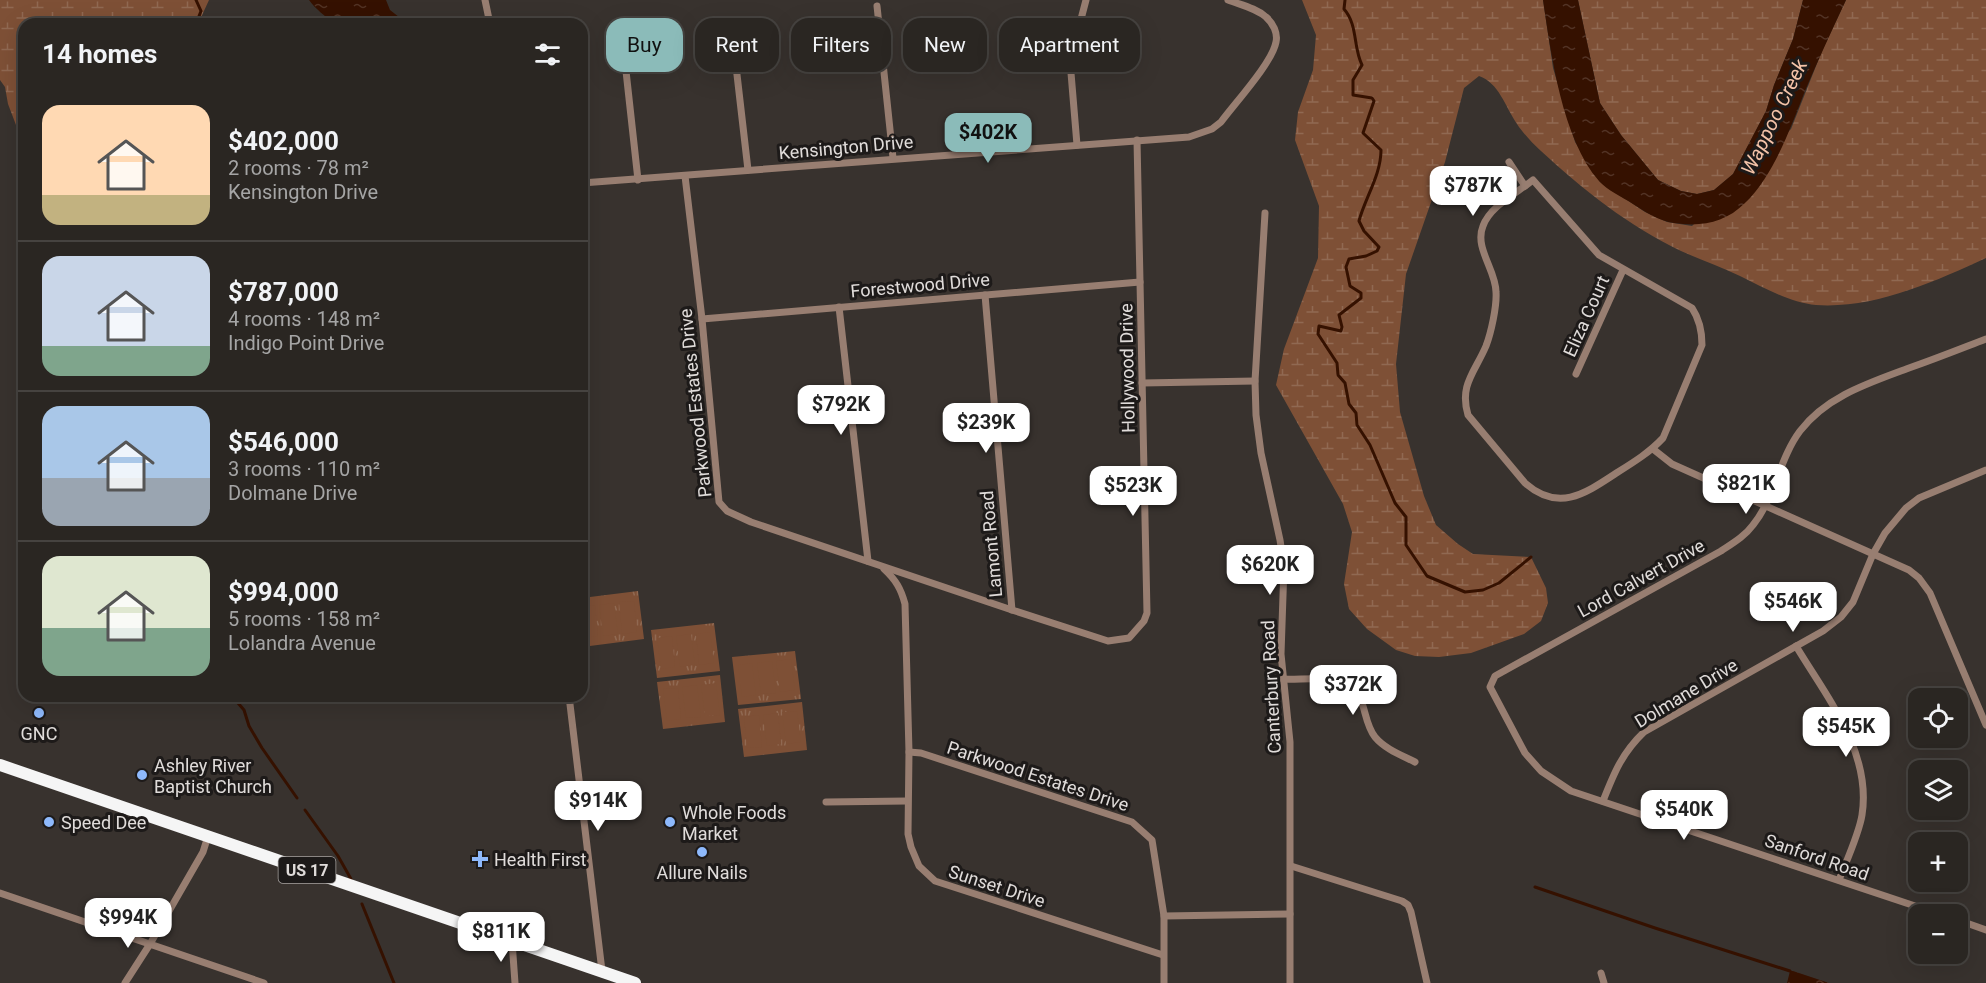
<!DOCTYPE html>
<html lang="en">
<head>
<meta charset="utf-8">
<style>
	body { margin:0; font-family:Roboto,sans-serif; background:#36322f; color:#f1f3f6; height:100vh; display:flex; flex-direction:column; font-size:22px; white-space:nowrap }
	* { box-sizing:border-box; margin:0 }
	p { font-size:20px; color:#a5a5a5 }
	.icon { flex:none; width:33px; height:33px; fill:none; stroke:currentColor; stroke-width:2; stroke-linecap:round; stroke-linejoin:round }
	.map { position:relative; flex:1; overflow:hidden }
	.drawer { position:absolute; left:18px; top:18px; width:570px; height:684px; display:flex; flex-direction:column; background:#2a2622; border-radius:18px; box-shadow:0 6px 24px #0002,0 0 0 2px #464340 }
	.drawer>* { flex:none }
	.hud { position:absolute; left:606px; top:18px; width:570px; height:54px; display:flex; gap:12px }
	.fabs { position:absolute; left:1908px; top:688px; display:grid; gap:12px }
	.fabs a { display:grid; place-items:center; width:60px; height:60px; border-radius:12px; background:#2a2622; box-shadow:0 6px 24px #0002,0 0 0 2px #464340; font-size:30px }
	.price { position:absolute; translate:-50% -51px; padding:0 14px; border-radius:12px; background:#fff; color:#222; font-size:20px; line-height:39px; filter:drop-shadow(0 2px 3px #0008) }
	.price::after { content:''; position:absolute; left:50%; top:36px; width:18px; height:14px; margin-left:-9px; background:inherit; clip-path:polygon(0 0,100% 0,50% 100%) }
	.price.current { background:#8bbbb9; color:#111 }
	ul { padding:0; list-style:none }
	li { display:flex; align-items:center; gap:18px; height:150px; padding:0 24px }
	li+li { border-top:2px solid #464340 }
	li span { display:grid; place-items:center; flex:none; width:168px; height:120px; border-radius:18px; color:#555 }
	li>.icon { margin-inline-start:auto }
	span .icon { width:72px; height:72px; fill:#fffc; stroke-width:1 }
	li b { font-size:26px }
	h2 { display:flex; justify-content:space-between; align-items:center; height:72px; padding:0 24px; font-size:26px }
	.pill { padding:0 21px; border-radius:18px; background:#2a2622; box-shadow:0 6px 24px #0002,0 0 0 2px #464340; font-size:21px; line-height:54px }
	.pill.current { background:#8bbbb9; color:#111 }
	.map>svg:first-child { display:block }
</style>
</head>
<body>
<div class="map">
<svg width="1986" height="983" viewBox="0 0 1986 983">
	<defs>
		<pattern id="wetland-marsh" width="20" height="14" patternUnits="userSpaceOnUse" patternTransform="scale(1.5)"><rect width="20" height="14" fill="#7e5036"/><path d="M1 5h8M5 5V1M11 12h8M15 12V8" fill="none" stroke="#906952"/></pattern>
		<pattern id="park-tufts" width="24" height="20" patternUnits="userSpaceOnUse" patternTransform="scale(1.5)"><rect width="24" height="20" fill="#7e5036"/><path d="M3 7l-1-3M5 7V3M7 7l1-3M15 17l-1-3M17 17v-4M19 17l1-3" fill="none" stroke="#906952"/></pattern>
		<pattern id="water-ripples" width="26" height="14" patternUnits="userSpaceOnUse" patternTransform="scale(1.5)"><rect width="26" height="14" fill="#351100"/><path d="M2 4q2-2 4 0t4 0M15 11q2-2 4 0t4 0" fill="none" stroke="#523325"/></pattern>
	</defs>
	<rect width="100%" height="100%" fill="#38322e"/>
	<g fill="url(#wetland-marsh)">
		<path d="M0 0H209L198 24H24V146L8 104 5 87 0 80Z"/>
		<path d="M1302 0H1543L1553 68 1575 142 1600 182 1645 212 1667 222 1692 226 1791 129 1822 51 1846 0H1986V258C1934 282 1874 309 1816 305 1790 303 1763 287 1740 276 1721 267 1701 260 1681 251 1630 227 1582 189 1541 151 1532 143 1523 133 1517 124 1505 106 1499 83 1479 76L1464 88 1445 162 1406 274 1396 364 1400 412 1424 496 1436 525 1458 544 1473 554 1531 557 1546 588 1548 603 1541 621 1524 634 1471 653 1439 657 1415 656 1396 650 1367 629 1349 609 1344 584 1352 532 1343 504 1276 385 1284 349 1318 258 1319 206 1295 140 1298 112 1313 70 1316 35Z"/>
		<path d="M1578 0H1803L1793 39 1774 85 1766 111 1733 174 1714 190 1697 194 1681 191 1658 180 1621 135 1600 103Z"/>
	</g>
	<g fill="url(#park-tufts)">
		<path d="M638 591 644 639 582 647V598Z"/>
		<path d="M714 623 720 671 657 678 651 630Z"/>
		<path d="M795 651 801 699 738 705 732 657Z"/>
		<path d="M720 675 725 722 663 729 657 682Z"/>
		<path d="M802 702 807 750 744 757 738 709Z"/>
	</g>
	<g fill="#7e5036">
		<path d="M634 601 637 632 622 634 619 602Z"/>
		<path d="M614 603 618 634 603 636 599 605Z"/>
		<path d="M595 605 598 636 584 638 582 607Z"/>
		<path d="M710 632 714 663 699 665 696 634Z"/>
		<path d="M691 634 695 665 680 667 676 636Z"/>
		<path d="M672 636 675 667 661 669 657 638Z"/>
		<path d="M791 659 795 690 780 692 776 661Z"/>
		<path d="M772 661 776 693 761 694 757 663Z"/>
		<path d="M752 663 756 695 742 697 738 665Z"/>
		<path d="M716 683 720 715 705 716 701 685Z"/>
		<path d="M697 685 701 717 686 718 682 687Z"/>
		<path d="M678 688 681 719 667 721 663 689Z"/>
		<path d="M797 711 801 742 786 744 782 712Z"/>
		<path d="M778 713 781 744 767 746 763 715Z"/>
		<path d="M759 715 762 747 747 748 744 717Z"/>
	</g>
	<g fill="url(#water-ripples)">
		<path d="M309 0H386L390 10 408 24H333C325 15 316 10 309 0Z"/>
		<path d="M1543 0H1578L1600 103 1621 135 1658 180 1681 191 1697 194 1714 190 1733 174 1766 111 1774 85 1793 39 1803 0H1846C1832 30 1818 60 1805 91 1791 127 1773 177 1745 203 1725 223 1701 227 1674 223 1659 221 1645 212 1633 204 1622 197 1607 190 1599 181 1562 139 1551 54 1543 0Z"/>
		<path d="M1790 971H1793L1829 983H1787Z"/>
	</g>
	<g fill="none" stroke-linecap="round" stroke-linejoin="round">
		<g stroke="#351100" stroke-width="3">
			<path d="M1345 0 1344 9C1358 25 1353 47 1362 65L1353 80V95L1372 98 1374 101 1363 133 1381 150C1381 175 1365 198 1359 221L1364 231 1379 247 1377 251 1366 256 1349 259 1346 267 1350 286 1361 293V298L1339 315 1342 327 1341 331 1319 326 1318 334 1337 363 1338 375 1345 383 1349 404 1356 413 1357 425 1370 445 1395 503 1406 517V545L1427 576 1465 592 1483 590 1499 583 1531 557"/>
			<path d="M196 24 201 11 196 0"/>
			<path d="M232 696 244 710 249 726 262 748 297 798"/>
			<path d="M305 810 338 856 351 879"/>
			<path d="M1535 887 1655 928 1790 971"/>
			<path d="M362 904 394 983"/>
		</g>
		<g stroke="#987e71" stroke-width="7">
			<path d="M485 0 490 24"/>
			<path d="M877 6 893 158"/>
			<path d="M625 62 638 180"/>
			<path d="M736 66 748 170"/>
			<path d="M1077 145 1070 61 1086 0"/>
			<path d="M1509 162 1525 186"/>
			<path d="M685 176 702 319 719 502 727 511 751 522 1012 610 1108 641 1129 638 1144 621 1147 613 1137 140"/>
			<path d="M1533 180 1599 255 1692 308C1700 320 1702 331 1702 345L1663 438C1650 452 1634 462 1618 472 1586 493 1559 513 1525 483L1468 415C1459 385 1475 372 1486 346 1491 333 1497 306 1496 292 1496 270 1474 248 1483 226 1490 206 1517 193 1533 180Z"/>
			<path d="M582 183 1189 137 1212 129 1221 122C1235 103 1272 63 1276 42 1278 33 1273 23 1266 17 1256 8 1241 5 1228 0"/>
			<path d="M1265 213 1255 381 1256 415 1261 453 1280 540 1284 566 1281 654 1290 742V983"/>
			<path d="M985 295 1012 610"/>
			<path d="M839 307 868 561"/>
			<path d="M702 319 1140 282"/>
			<path d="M1576 374 1623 270"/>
			<path d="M1142 383 1255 381"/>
			<path d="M1653 449 1672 464 1909 570 1919 578 1930 593 1986 725"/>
			<path d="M884 569C896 580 901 589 905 604L909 752 908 834 911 847 919 866 935 881 1163 955"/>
			<path d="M1796 646C1826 696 1872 752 1862 815 1859 834 1846 862 1839 880"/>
			<path d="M1282 679C1298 680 1335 676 1348 683 1367 695 1362 721 1375 737 1385 749 1401 755 1415 762"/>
			<path d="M569 696 602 971"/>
			<path d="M909 752 921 753 1132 822 1152 840 1164 916V983"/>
			<path d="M1603 801C1614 773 1622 753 1644 732L1823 631 1841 617 1853 602 1873 554 1885 533 1906 508 1919 498 1986 470"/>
			<path d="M826 802 907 801"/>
			<path d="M1291 866 1402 901 1408 905 1411 912 1427 983"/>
			<path d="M0 893 264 983"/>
			<path d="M1942 915 1571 791 1541 771 1525 753 1490 687 1495 676 1721 551C1733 543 1745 536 1753 525 1775 498 1779 459 1800 431 1827 396 1869 383 1909 368 1935 359 1960 349 1986 339"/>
			<path d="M1164 916 1290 914"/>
			<path d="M1958 920 1986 930"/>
			<path d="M512 941 515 983"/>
			<path d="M1601 973 1604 983"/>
			<path d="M125 983 150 944 203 852 208 836"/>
		</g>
		<path stroke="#f5f5f5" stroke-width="12" d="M0 765 635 983"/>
	</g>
	<g fill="#8eb9fc" stroke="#1d1a19" stroke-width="2">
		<circle cx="39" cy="713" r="6"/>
		<circle cx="142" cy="775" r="6"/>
		<circle cx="49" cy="822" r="6"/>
		<circle cx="670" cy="822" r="6"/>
		<circle cx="702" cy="852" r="6"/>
		<path d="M477 850h6v6h6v6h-6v6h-6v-6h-6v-6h6z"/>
	</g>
	<g text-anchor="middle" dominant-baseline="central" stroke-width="6" stroke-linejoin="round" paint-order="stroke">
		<rect fill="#1d1a19" stroke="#a6a2a0" stroke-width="1.5" x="278.5" y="857" width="57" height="26" rx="4.5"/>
		<g font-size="16" font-weight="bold" fill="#e0dcda">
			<text x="307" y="870">US 17</text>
		</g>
		<g font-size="18" fill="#e0dcda" stroke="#1d1a19">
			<text transform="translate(846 147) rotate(-5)">Kensington Drive</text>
			<text transform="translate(920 285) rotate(-5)">Forestwood Drive</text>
			<text transform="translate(1586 316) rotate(-66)">Eliza Court</text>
			<text transform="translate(1127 368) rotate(-91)">Hollywood Drive</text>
			<text transform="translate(695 403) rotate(-96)">Parkwood Estates Drive</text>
			<text transform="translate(991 544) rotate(-95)">Lamont Road</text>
			<text transform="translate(1641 578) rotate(-29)">Lord Calvert Drive</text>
			<text transform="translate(1271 687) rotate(-93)">Canterbury Road</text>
			<text transform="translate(1686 693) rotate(-31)">Dolmane Drive</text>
			<text transform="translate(1038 776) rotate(18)">Parkwood Estates Drive</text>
			<text transform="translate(1817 857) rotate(19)">Sanford Road</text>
			<text transform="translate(997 886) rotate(18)">Sunset Drive</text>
		</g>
		<g font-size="18" fill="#e0dcda" stroke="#1d1a19" text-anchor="start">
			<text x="39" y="733" text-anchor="middle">GNC</text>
			<text x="154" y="765">Ashley River<tspan x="154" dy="21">Baptist Church</tspan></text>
			<text x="682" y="812">Whole Foods<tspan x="682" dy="21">Market</tspan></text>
			<text x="61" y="822">Speed Dee</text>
			<text x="494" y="859">Health First</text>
			<text x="702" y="872" text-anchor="middle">Allure Nails</text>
		</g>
		<g font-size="20" font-style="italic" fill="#f4c3a8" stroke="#1d1a19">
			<text transform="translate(1774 117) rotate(-64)">Wappoo Creek</text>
		</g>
	</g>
</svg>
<div class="fabs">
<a><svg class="icon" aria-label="locate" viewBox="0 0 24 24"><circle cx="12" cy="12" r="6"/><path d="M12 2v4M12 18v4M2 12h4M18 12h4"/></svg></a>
<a><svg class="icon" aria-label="layers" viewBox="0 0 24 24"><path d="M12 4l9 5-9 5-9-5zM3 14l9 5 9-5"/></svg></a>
<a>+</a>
<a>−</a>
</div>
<b class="price current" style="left:988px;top:164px">$402K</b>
<b class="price" style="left:1473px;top:217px">$787K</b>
<b class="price" style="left:841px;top:436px">$792K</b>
<b class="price" style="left:986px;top:454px">$239K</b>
<b class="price" style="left:1746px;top:515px">$821K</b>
<b class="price" style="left:1133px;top:517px">$523K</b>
<b class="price" style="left:1270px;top:596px">$620K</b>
<b class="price" style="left:1793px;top:633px">$546K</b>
<b class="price" style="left:1353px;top:716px">$372K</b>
<b class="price" style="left:1846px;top:758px">$545K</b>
<b class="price" style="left:598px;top:832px">$914K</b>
<b class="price" style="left:1684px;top:841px">$540K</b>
<b class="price" style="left:128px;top:949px">$994K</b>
<b class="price" style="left:501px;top:963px">$811K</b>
<div class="hud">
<a class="pill current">Buy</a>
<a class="pill">Rent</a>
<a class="pill">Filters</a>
<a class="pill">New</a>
<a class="pill">Apartment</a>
</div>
<section class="drawer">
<h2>14 homes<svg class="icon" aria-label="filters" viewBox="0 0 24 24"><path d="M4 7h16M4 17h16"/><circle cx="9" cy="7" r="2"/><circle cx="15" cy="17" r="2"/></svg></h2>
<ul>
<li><span style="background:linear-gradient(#ffd9b3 75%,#c2b280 0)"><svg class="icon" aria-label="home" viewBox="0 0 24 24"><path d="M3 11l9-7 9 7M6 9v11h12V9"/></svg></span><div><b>$402,000</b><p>2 rooms · 78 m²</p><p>Kensington Drive</p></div></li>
<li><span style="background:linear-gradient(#c9d6e8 75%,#7fa58c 0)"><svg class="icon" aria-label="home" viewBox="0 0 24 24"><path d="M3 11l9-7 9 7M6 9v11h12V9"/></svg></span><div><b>$787,000</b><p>4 rooms · 148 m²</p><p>Indigo Point Drive</p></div></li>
<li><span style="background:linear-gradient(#a9c7e8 60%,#9aa5b1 0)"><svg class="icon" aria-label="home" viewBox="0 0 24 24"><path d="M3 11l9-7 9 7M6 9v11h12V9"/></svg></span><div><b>$546,000</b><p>3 rooms · 110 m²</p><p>Dolmane Drive</p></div></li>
<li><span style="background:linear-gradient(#dfe7d0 60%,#7fa58c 0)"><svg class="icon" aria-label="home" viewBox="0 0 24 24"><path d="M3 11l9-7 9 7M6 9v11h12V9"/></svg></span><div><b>$994,000</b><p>5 rooms · 158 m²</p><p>Lolandra Avenue</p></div></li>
</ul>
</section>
</div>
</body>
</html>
